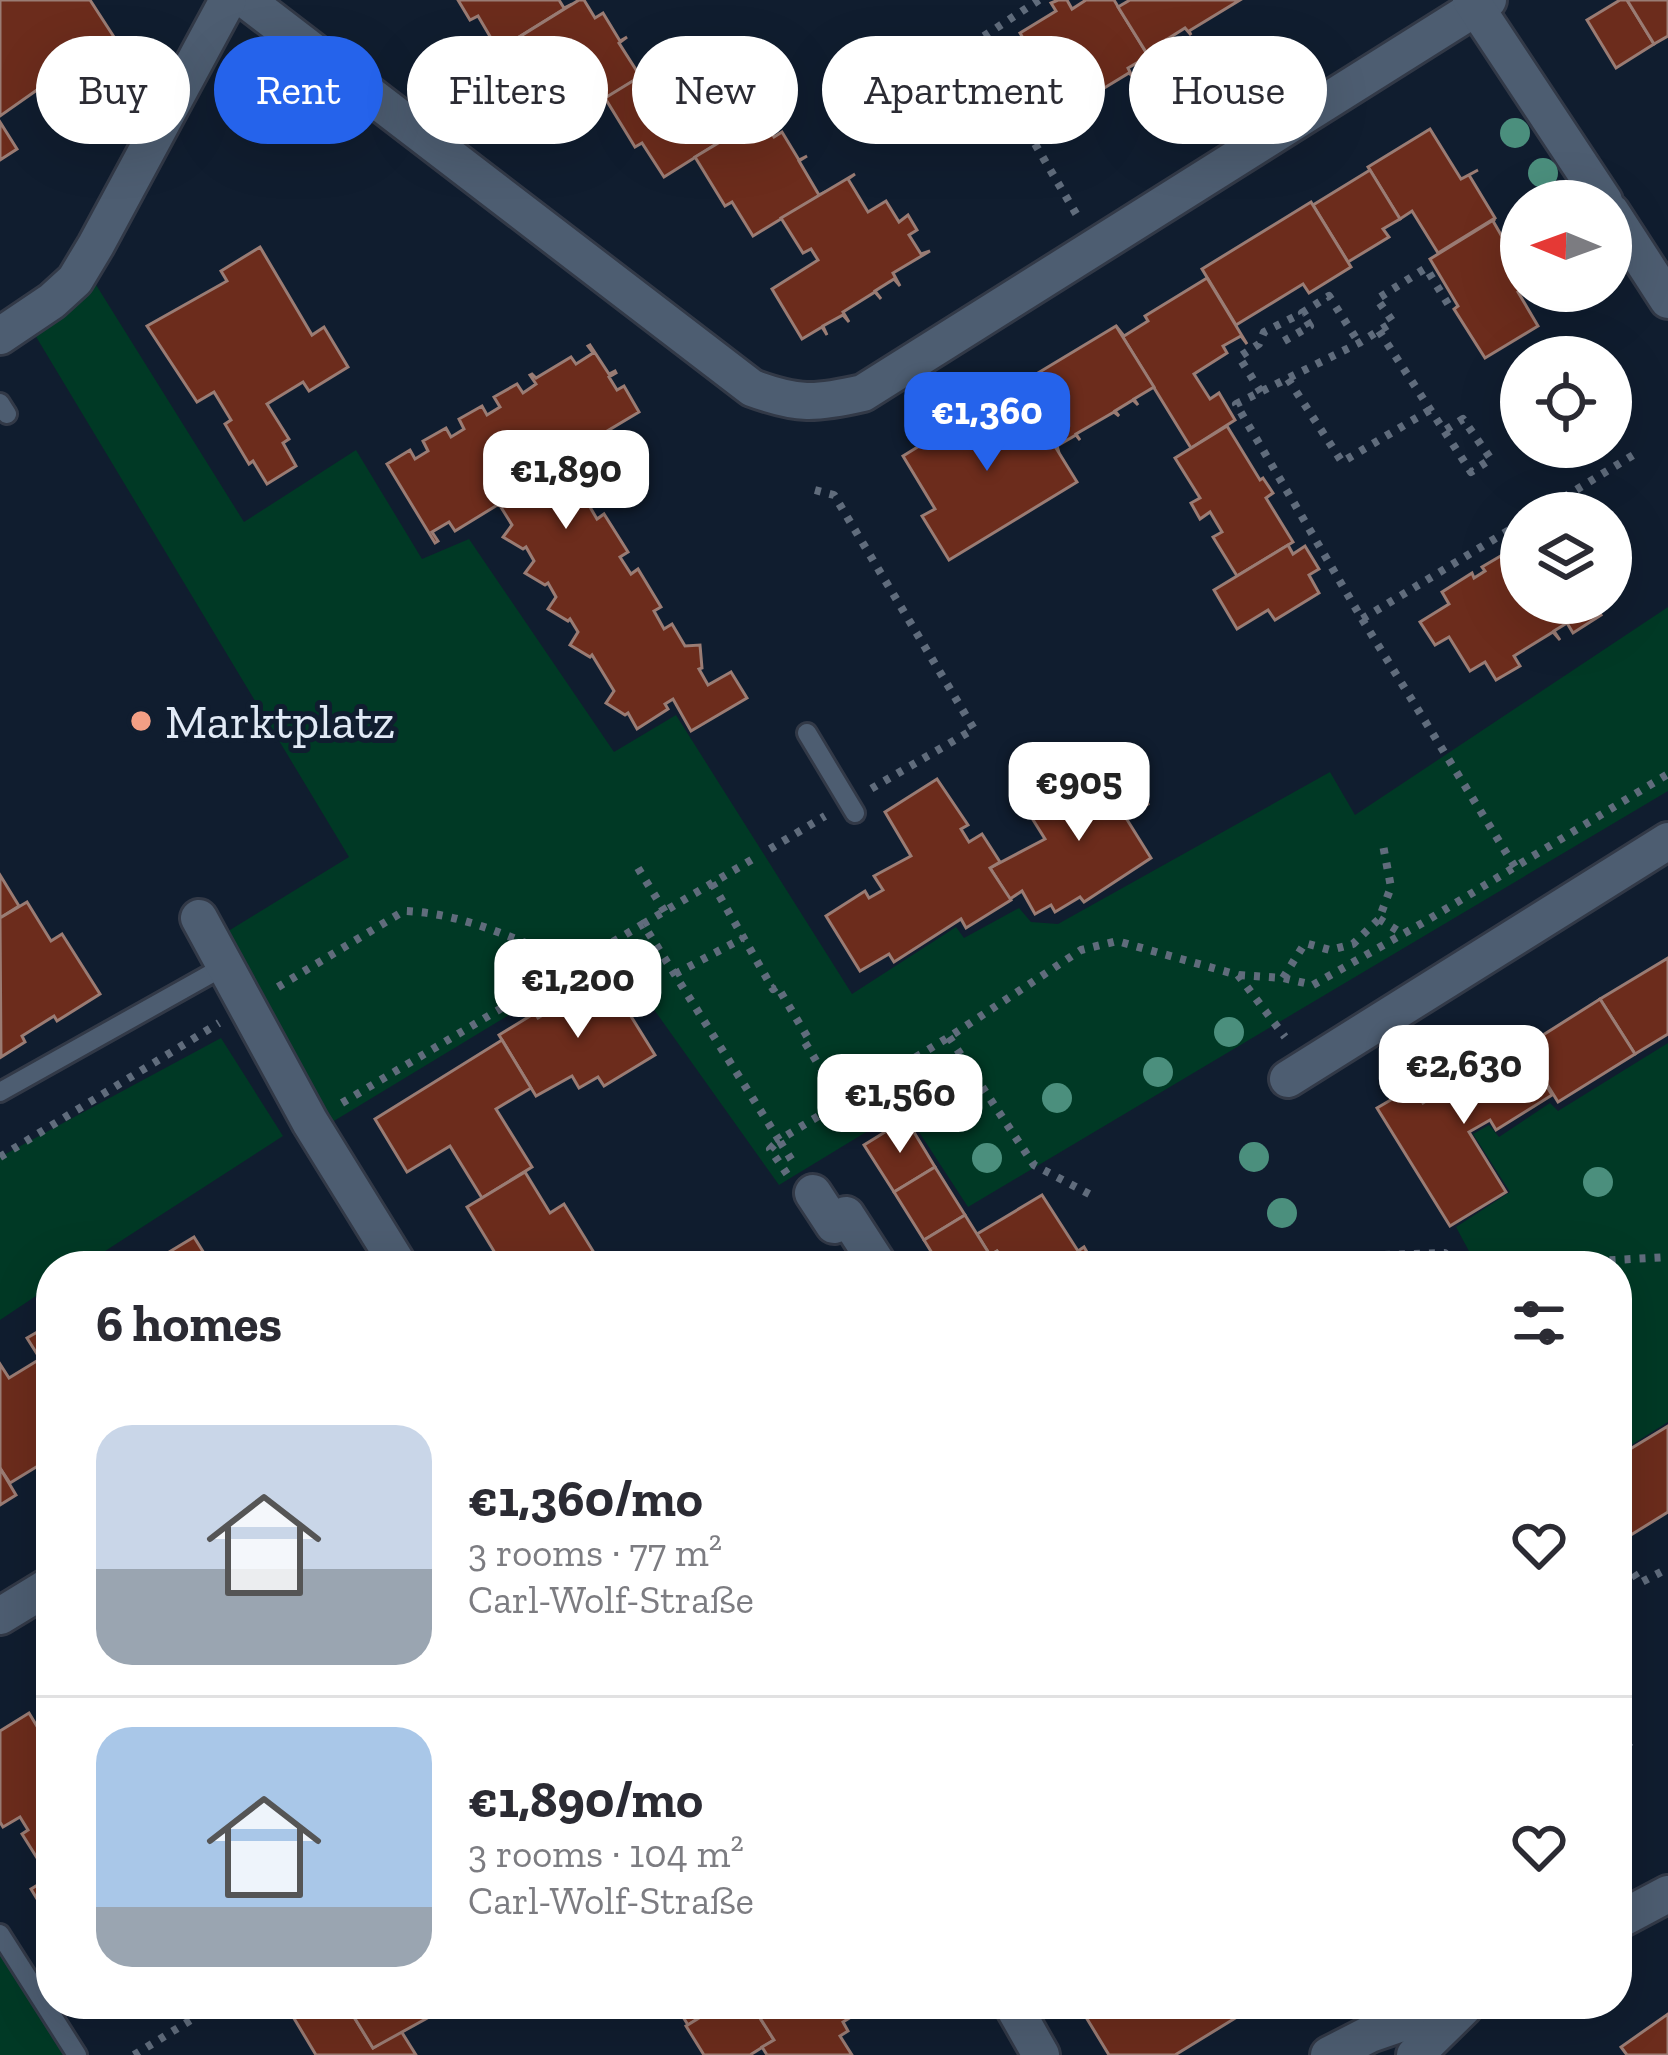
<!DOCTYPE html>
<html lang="en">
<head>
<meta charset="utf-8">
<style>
	body { margin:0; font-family:"Zilla Slab",serif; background:#f7f7f7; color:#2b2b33; height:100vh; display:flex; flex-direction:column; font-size:45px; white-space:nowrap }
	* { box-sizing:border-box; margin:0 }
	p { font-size:39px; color:#7c7c81 }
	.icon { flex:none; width:66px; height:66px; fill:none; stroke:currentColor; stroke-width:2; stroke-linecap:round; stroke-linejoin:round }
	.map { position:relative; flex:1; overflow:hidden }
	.details { position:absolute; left:36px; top:1251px; width:1596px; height:768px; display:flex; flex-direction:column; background:#fff; border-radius:48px; box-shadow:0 12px 48px #0002 }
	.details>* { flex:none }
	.top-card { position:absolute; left:36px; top:36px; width:1596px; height:108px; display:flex; gap:24px }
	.needle { width:78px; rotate:271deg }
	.tools { position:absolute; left:1500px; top:180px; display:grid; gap:24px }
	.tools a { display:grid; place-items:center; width:132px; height:132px; border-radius:50%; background:#fff; box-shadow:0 12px 48px #0002; font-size:60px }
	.price { position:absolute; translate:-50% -102px; padding:0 27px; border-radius:24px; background:#fff; color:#222; font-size:39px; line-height:78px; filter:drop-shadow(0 3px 6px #0008) }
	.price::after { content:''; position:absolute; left:50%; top:72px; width:36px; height:27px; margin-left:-18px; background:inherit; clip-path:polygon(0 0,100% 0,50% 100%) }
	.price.current { background:#2563eb; color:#fff }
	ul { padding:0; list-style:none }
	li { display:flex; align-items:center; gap:36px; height:300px; padding:0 60px }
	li+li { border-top:3px solid #e1e1e2 }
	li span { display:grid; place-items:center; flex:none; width:336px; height:240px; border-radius:36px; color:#555 }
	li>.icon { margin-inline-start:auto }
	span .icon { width:144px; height:144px; fill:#fffc; stroke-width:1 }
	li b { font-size:51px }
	h2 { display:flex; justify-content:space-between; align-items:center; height:144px; padding:0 60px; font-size:51px }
	.tag { padding:0 42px; border-radius:54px; background:#fff; box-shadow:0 12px 48px #0002; font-size:42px; line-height:108px }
	.tag.current { background:#2563eb; color:#fff }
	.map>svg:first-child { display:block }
</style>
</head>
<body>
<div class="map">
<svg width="1668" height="2055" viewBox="0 0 1668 2055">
	<rect width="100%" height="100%" fill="#101d2f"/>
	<g fill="#003925">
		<path d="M93 280 244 522 356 450 422 559 469 539 614 752 676 715 852 994 956 927 964 938 1019 908 1031 922 1058 924 1330 772 1355 815 1668 607V791L968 1207 904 1109 779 1185 613 952 324 1127 217 938 349 857 26 320Z"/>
		<path d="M221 1038 283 1136 82 1266H51V1286L0 1320V1157Z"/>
		<path d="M1668 1043V1422L1617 1454V1266H1477L1456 1227 1510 1192 1473 1134 1489 1125 1499 1137 1550 1103 1558 1111Z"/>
		<path d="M0 1946 70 2055H0Z"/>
	</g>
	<g fill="#6c2c1c" stroke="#9a7c74" stroke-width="3">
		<path d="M0 0H90L114 37 42 82 44 85 0 116Z"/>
		<path d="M458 0H559L564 8 572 4 498 50 478 16 470 20Z"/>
		<path d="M579 0H584L595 18 603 13 620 41 627 37 619 43 640 76 648 72 574 118 553 83 545 87 516 39Z"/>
		<path d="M1058 0H1067L1072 9 1086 0H1114L1153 64 1147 57 1128 68 1132 76 1129 73 1101 90 1095 79 1061 99 1065 108 1020 33 1056 11 1051 3Z"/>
		<path d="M1130 0H1240L1189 31 1191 35 1185 28 1166 40 1171 47 1151 60 1118 7Z"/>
		<path d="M1620 0H1627L1654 44 1616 68 1587 20Z"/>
		<path d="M1627 0H1668V36L1654 44Z"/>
		<path d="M680 52 673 58 685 78 693 73 709 101 717 97 709 102 729 135 737 131 664 177 642 143 635 147 605 98Z"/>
		<path d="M770 112 762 118 774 137 782 132 799 160 807 156 799 161 819 195 827 191 753 236 732 202 725 206 695 157Z"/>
		<path d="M0 122 17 149 0 160Z"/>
		<path d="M1430 129 1461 179 1478 170 1469 175 1495 218 1438 253 1412 211 1400 219 1368 167Z"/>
		<path d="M1370 170 1400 219 1383 229 1389 237 1348 262 1313 205Z"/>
		<path d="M855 174 848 179 868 212 886 201 899 222 908 215 917 230 909 235 921 254 930 251 893 273 900 286 894 279 875 291 881 299 875 292 843 312 849 322 843 315 823 326 827 335 822 327 802 339 772 289 818 260 811 249 803 253 781 218Z"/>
		<path d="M1311 202 1351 267 1309 293 1303 284 1236 325 1202 269Z"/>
		<path d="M1495 219 1493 221 1504 240 1508 237 1518 252 1516 254 1521 263V290L1518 292 1538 326 1485 358 1454 309 1458 306 1430 259Z"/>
		<path d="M260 247 312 335 324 327 348 367 309 391 303 382 267 404 289 439 283 443 296 466 267 484 253 461 249 464 225 424 231 420 214 392 197 402 147 326 227 281 221 271Z"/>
		<path d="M1207 278 1247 344 1241 336 1223 346 1227 353 1194 374 1210 399 1219 393 1235 420 1191 448 1116 326 1124 336 1148 321 1145 316Z"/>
		<path d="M1116 326 1154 387 1134 399 1138 405 1133 400 1115 411 1119 416 1114 412 1076 434 1080 440 1076 435 1057 446 1059 453 1018 385Z"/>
		<path d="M590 345 609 374 615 371 616 373 609 377 617 390 624 386 639 412 604 433 608 438 606 439 601 432 584 442 588 449 571 460 594 497 587 502 597 519 604 514 628 552 620 557 631 574 638 569 661 607 654 611 664 629 672 624 685 646 700 645 702 668 699 669 708 685 731 672 747 698 691 731 673 699 665 704 668 709 637 729 628 713 625 715 606 703 614 691 592 655 590 657 570 645 578 632 570 619 568 621 548 609 556 597 548 583 545 585 525 573 534 561 526 547 523 549 503 537 512 525 499 504 455 531 449 522 432 532 438 541 435 543 387 464 410 450 415 459 428 451 423 441 446 428 451 437 464 429 459 419 482 406 487 415 500 407 494 397 517 384 523 393 536 384 530 375 532 374 536 378 571 357 576 364 593 353 588 346Z"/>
		<path d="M999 397 1007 409 1025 398 1077 482 949 560 922 516 935 509 903 456Z"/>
		<path d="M1227 426 1260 480 1263 478 1273 493 1266 498 1293 542 1237 576 1213 537 1222 532 1210 512 1200 519 1191 503 1200 498 1175 458Z"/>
		<path d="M1288 545 1293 554 1305 546 1319 569 1309 575 1319 593 1275 620 1268 610 1237 629 1214 590Z"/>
		<path d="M1504 554 1518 578 1521 576V603H1593L1601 615 1573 633 1567 623 1554 631 1560 640 1553 632 1514 656 1520 666 1496 680 1485 662 1470 671 1449 637 1435 645 1420 622 1449 604 1442 592 1472 573 1474 578 1485 571 1482 567Z"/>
		<path d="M1115 761 1126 779 1131 776 1148 804 1126 818 1151 858 1084 902 1080 897 1055 912 1051 905 1035 914 1022 891 1010 899 990 868 1045 839 1030 815Z"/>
		<path d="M937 779 968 825 961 829 969 842 982 834 1000 862 990 868 1011 900 966 928 961 919 894 962 889 954 860 971 826 916 865 891 869 898 883 890 874 876 911 856 885 812Z"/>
		<path d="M0 875 19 906 0 918Z"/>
		<path d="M27 902 51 941 62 934 100 994 57 1021 54 1016 22 1036 25 1042 1 1057 0 918Z"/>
		<path d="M1668 958V1034L1635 1054 1600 999Z"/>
		<path d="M606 976 655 1055 604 1086 598 1077 579 1088 572 1076 536 1096 499 1035 535 1013 538 1018Z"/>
		<path d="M1600 999 1635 1054 1558 1102 1524 1047Z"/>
		<path d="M502 1040 531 1088 496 1109 532 1167 482 1198 450 1146 407 1172 375 1119Z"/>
		<path d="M1519 1041 1552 1095 1496 1130 1490 1120 1469 1132 1506 1192 1450 1226 1377 1108 1413 1087 1423 1103 1443 1090 1437 1081 1480 1055 1484 1062Z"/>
		<path d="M906 1119 935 1167 894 1192 864 1145Z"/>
		<path d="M935 1167 965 1215 924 1240 894 1192Z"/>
		<path d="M525 1172 550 1213 564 1204 601 1264 529 1266 527 1262 521 1265 517 1257 503 1266 467 1207Z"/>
		<path d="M1042 1195 1078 1251 1084 1247 1095 1266H1003L1006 1264 997 1251 990 1255 977 1234Z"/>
		<path d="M965 1215 990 1255 997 1251 1002 1259 990 1266H940L924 1240Z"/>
		<path d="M194 1237 212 1266H146Z"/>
		<path d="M51 1324V1376L27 1338Z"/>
		<path d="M40 1359 51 1376V1458L10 1483 0 1468V1364L9 1378Z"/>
		<path d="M1668 1426V1512L1626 1538 1617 1524V1467L1621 1464 1617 1457Z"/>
		<path d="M0 1468 16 1495 0 1505Z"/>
		<path d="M29 1713 41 1733 51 1727V1876L49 1877 22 1834 28 1830 20 1817 3 1827 0 1822V1731Z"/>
		<path d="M51 1877V1922L31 1889Z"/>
		<path d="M105 2004H135L113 2017Z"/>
		<path d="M299 2004H346L373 2048 401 2031 416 2055H316L289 2010Z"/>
		<path d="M346 2004H439L442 2010 373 2048Z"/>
		<path d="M675 2004H721L688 2025Z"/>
		<path d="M722 2004H751L774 2040 750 2055H704L686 2026Z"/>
		<path d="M765 2004H872L843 2022 848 2031 840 2036 852 2055H767L762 2047 774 2040 755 2010Z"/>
		<path d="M1078 2004H1254L1255 2006 1175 2055H1109Z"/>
		<path d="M1668 2014V2055H1627L1621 2047Z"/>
	</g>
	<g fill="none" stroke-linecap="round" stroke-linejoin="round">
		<defs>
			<g id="lane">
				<path d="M0 403 7 414"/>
				<path d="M807 733 855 813"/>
				<path d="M0 1092 223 967"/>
				<path d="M0 1934 77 2055"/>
			</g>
			<g id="street">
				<path d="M246 0 752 388C798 405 815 404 863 393L1488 0"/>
				<path d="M1471 0 1604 201"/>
				<path d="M1611 212 1668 300"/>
				<path d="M0 336 52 301 75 280 96 245 228 0"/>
				<path d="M199 918 310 1122 399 1266"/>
				<path d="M1288 1079 1668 841"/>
				<path d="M813 1193 834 1225 846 1215 879 1266"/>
				<path d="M0 1616 51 1585"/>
				<path d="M1617 1921 1668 1894"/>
				<path d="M1012 2004 1041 2055"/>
				<path d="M1329 2055 1370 2034 1457 2004"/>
				<path d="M1415 2055 1464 2007"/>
			</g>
		</defs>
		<use href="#lane" stroke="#323947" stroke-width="24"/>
		<use href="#street" stroke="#323947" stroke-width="42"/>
		<g stroke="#606c7c" stroke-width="8" stroke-dasharray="6 9" stroke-linecap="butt">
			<path d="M1039 0 975 42 1078 217"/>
			<path d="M1448 304 1426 268 1377 299 1393 322 1359 343 1236 404 1362 619 1521 523"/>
			<path d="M1379 331 1471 472 1491 459 1463 419 1444 431"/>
			<path d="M1284 341 1310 326 1302 313 1329 296 1359 343"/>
			<path d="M1288 379 1342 462 1430 410"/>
			<path d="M1261 392 1239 357 1259 344 1264 332 1302 313"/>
			<path d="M815 490 834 495 974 729 869 790"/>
			<path d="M1538 513 1635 454"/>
			<path d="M1362 619 1515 867"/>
			<path d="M770 849 825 816"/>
			<path d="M638 868 665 912"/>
			<path d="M712 883 773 989 777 986 808 1038 804 1041 842 1103"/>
			<path d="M1379 919 1403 934"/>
			<path d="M643 924 758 856"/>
			<path d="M675 974 743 938"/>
			<path d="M1239 975 1283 978 1313 985 1426 921 1668 774"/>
			<path d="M1283 978 1305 943 1330 950 1353 944 1379 919 1391 887 1383 845"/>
			<path d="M278 987 404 911C463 913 520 940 574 965"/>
			<path d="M949 1037 1034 1165 1095 1197"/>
			<path d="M342 1103 643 924 779 1140 949 1037 1081 950 1117 941 1238 975 1285 1037"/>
			<path d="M0 1157 219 1023"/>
			<path d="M787 1174 770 1149 779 1140 796 1167"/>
			<path d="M1384 1255 1445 1253 1455 1266"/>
			<path d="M1565 1266 1595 1261 1668 1257"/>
			<path d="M1617 1548 1640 1583 1661 1572"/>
			<path d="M1617 1731 1635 1754"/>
			<path d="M134 2055 217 2004"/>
		</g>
		<use href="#lane" stroke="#4d5d71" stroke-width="18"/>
		<use href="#street" stroke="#4d5d71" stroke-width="36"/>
	</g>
	<g fill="#4b8f7d">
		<circle cx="1515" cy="133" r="15"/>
		<circle cx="1543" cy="173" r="15"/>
		<circle cx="1229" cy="1032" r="15"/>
		<circle cx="1158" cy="1072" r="15"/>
		<circle cx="1057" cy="1098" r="15"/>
		<circle cx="1254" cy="1157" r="15"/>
		<circle cx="987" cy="1158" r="15"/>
		<circle cx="1598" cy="1182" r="15"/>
		<circle cx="1282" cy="1213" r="15"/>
	</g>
	<circle fill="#f39f85" stroke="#101d2f" stroke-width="4.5" cx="141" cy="721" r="12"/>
	<g text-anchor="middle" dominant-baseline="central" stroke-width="10" stroke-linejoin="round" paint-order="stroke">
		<g font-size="48" fill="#e1eaf6" stroke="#101d2f" text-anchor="start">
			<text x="165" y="721">Marktplatz</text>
		</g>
	</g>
</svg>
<div class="tools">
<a><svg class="needle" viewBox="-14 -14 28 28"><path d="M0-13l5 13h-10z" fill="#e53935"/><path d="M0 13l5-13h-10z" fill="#7c7c81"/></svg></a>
<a><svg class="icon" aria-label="locate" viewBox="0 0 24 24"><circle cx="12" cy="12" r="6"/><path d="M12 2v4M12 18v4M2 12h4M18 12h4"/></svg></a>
<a><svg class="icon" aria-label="layers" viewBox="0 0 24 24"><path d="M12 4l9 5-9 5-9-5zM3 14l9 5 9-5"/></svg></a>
</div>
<b class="price current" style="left:987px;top:474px">€1,360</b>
<b class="price" style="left:566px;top:532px">€1,890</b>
<b class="price" style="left:1079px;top:844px">€905</b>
<b class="price" style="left:578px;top:1041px">€1,200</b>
<b class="price" style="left:1464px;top:1127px">€2,630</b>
<b class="price" style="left:900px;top:1156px">€1,560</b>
<div class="top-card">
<a class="tag">Buy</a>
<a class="tag current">Rent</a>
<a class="tag">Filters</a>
<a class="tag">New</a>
<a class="tag">Apartment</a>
<a class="tag">House</a>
</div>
<section class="details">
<h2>6 homes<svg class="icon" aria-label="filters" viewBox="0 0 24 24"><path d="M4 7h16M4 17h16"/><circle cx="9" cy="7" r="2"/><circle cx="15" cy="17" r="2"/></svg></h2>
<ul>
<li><span style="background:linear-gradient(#c9d6e8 60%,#9aa5b1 0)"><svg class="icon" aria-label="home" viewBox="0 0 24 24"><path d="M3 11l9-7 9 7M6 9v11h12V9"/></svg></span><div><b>€1,360/mo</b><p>3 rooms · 77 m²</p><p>Carl-Wolf-Straße</p></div><svg class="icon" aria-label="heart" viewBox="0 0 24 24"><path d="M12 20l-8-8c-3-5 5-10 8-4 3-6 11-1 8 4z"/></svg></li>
<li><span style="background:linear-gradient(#a9c7e8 75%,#9aa5b1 0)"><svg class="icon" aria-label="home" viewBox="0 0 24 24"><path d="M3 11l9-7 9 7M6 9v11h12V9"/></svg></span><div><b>€1,890/mo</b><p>3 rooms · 104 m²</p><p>Carl-Wolf-Straße</p></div><svg class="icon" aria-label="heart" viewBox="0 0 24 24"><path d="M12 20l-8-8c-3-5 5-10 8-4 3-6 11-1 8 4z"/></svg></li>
</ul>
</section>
</div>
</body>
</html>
